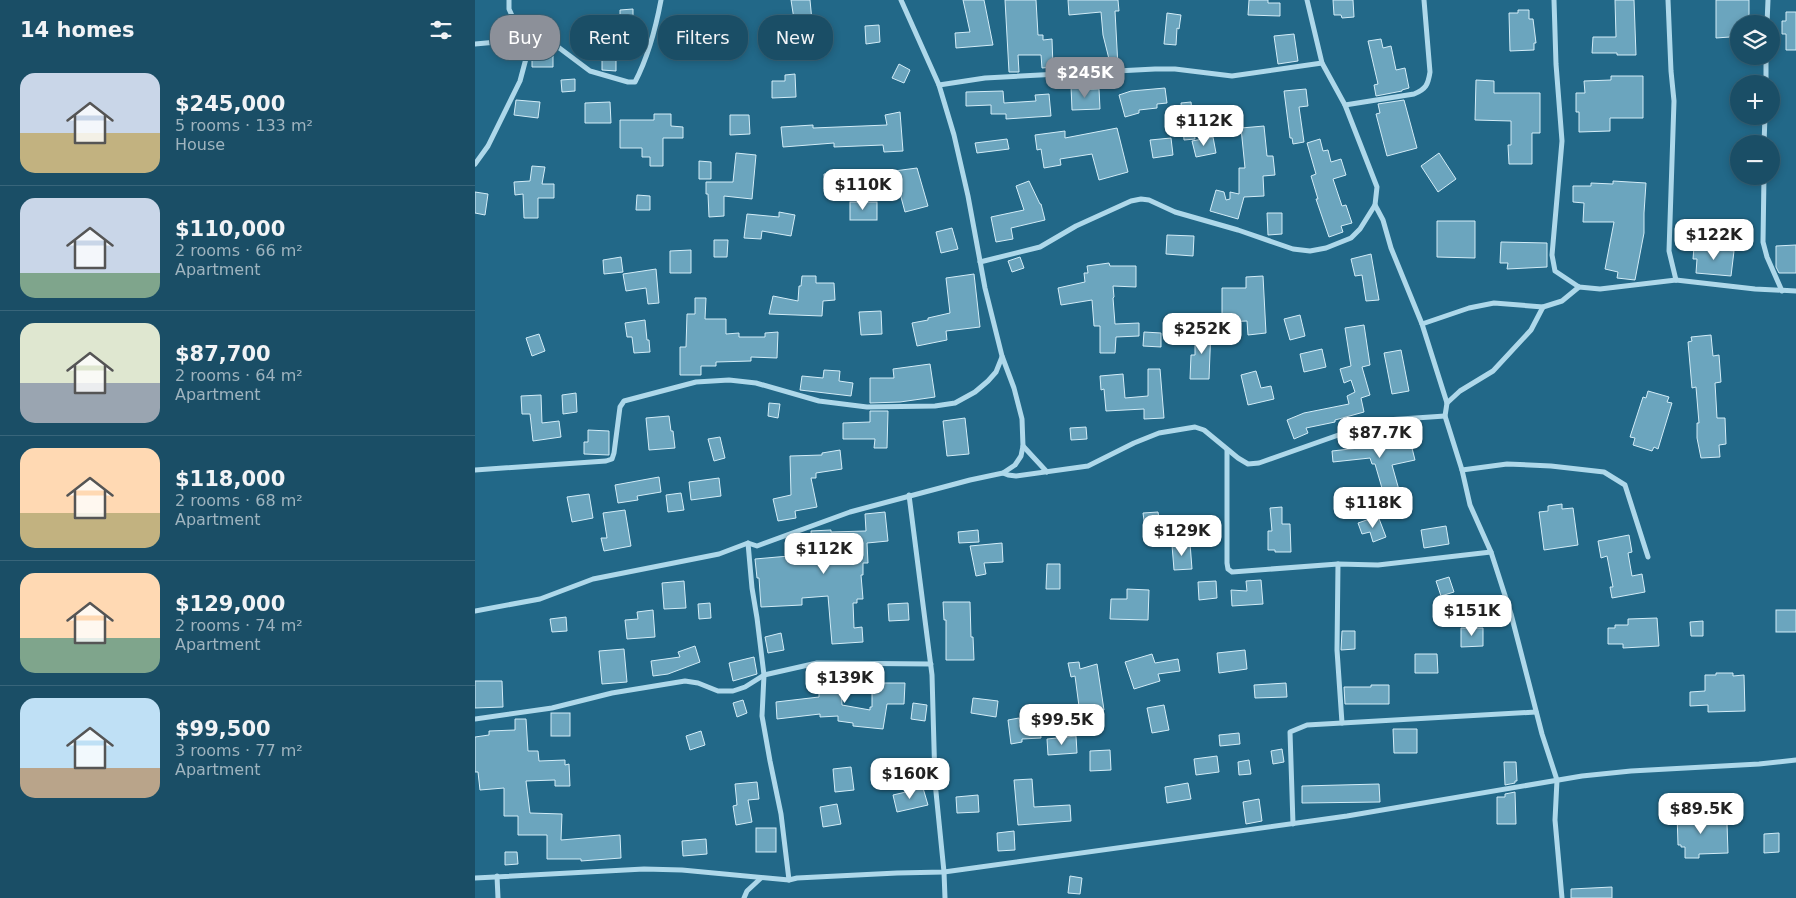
<!DOCTYPE html>
<html lang="en">
<head>
<meta charset="utf-8">
<style>
	body { margin:0; font-family:"DejaVu Sans",sans-serif; background:#23556c; color:#f1f3f6; height:100vh; display:flex; flex-direction:column; font-size:19px; white-space:nowrap }
	* { box-sizing:border-box; margin:0 }
	p { font-size:16px; color:#9fb4bf }
	.icon { flex:none; width:28px; height:28px; fill:none; stroke:currentColor; stroke-width:2; stroke-linecap:round; stroke-linejoin:round }
	.map { position:relative; flex:1; overflow:hidden }
	.details { display:flex; flex-direction:column; background:#1a4e66; width:475px }
	.details>* { flex:none }
	.guide { position:absolute; left:15px; top:15px; width:475px; height:45px; display:flex; gap:10px }
	.controls { position:absolute; left:1255px; top:15px; display:grid; gap:10px }
	.controls a { display:grid; place-items:center; width:50px; height:50px; border-radius:50%; background:#1a4e66; box-shadow:0 2px 8px #0003,0 0 0 1px #38657a; font-size:25px }
	.price { position:absolute; translate:-50% -42px; padding:0 11px; border-radius:10px; background:#fff; color:#222; font-size:16px; line-height:32px; filter:drop-shadow(0 1px 2px #0008) }
	.price::after { content:''; position:absolute; left:50%; top:30px; width:15px; height:11px; margin-left:-8px; background:inherit; clip-path:polygon(0 0,100% 0,50% 100%) }
	.price.active { background:#8c9099; color:#fff }
	ul { padding:0; list-style:none }
	li { display:flex; align-items:center; gap:15px; height:125px; padding:0 20px }
	li+li { border-top:1px solid #38657a }
	li span { display:grid; place-items:center; flex:none; width:140px; height:100px; border-radius:15px; color:#555 }
	li>.icon { margin-inline-start:auto }
	span .icon { width:60px; height:60px; fill:#fffc; stroke-width:1 }
	li b { font-size:21px }
	h2 { display:flex; justify-content:space-between; align-items:center; height:60px; padding:0 20px; font-size:21px }
	.chip { padding:0 18px; border-radius:20px; background:#1a4e66; box-shadow:0 2px 8px #0003,0 0 0 1px #38657a; font-size:18px; line-height:45px }
	.chip.active { background:#8c9099; color:#fff }
	main { display:flex; flex:1; min-height:0 }
	.map>svg:first-child { display:block }
</style>
</head>
<body>
<main>
<section class="details">
<h2>14 homes<svg class="icon" aria-label="filters" viewBox="0 0 24 24"><path d="M4 7h16M4 17h16"/><circle cx="9" cy="7" r="2"/><circle cx="15" cy="17" r="2"/></svg></h2>
<ul>
<li><span style="background:linear-gradient(#c9d6e8 60%,#c2b280 0)"><svg class="icon" aria-label="home" viewBox="0 0 24 24"><path d="M3 11l9-7 9 7M6 9v11h12V9"/></svg></span><div><b>$245,000</b><p>5 rooms · 133 m²</p><p>House</p></div></li>
<li><span style="background:linear-gradient(#c9d6e8 75%,#7fa58c 0)"><svg class="icon" aria-label="home" viewBox="0 0 24 24"><path d="M3 11l9-7 9 7M6 9v11h12V9"/></svg></span><div><b>$110,000</b><p>2 rooms · 66 m²</p><p>Apartment</p></div></li>
<li><span style="background:linear-gradient(#dfe7d0 60%,#9aa5b1 0)"><svg class="icon" aria-label="home" viewBox="0 0 24 24"><path d="M3 11l9-7 9 7M6 9v11h12V9"/></svg></span><div><b>$87,700</b><p>2 rooms · 64 m²</p><p>Apartment</p></div></li>
<li><span style="background:linear-gradient(#ffd9b3 65%,#c2b280 0)"><svg class="icon" aria-label="home" viewBox="0 0 24 24"><path d="M3 11l9-7 9 7M6 9v11h12V9"/></svg></span><div><b>$118,000</b><p>2 rooms · 68 m²</p><p>Apartment</p></div></li>
<li><span style="background:linear-gradient(#ffd9b3 65%,#7fa58c 0)"><svg class="icon" aria-label="home" viewBox="0 0 24 24"><path d="M3 11l9-7 9 7M6 9v11h12V9"/></svg></span><div><b>$129,000</b><p>2 rooms · 74 m²</p><p>Apartment</p></div></li>
<li><span style="background:linear-gradient(#bfe0f5 70%,#b9a48a 0)"><svg class="icon" aria-label="home" viewBox="0 0 24 24"><path d="M3 11l9-7 9 7M6 9v11h12V9"/></svg></span><div><b>$99,500</b><p>3 rooms · 77 m²</p><p>Apartment</p></div></li>
</ul>
</section>
<div class="map">
<svg width="1321" height="898" viewBox="0 0 1321 898">
	<rect width="100%" height="100%" fill="#226888"/>
	<g fill="#6ba5be" stroke="#d2ecf7">
		<path d="M316 0H335L339 42 323 45Z"/>
		<path d="M488 0H509L518 45 481 48 480 33 495 32Z"/>
		<path d="M530 0H561L563 35H568V40L577 39 578 67 567 68 566 55H543L544 72H534Z"/>
		<path d="M593 0H643L644 11H640L643 67H636L628 35 626 12 594 15Z"/>
		<path d="M774 0H793V3H805V16L773 15Z"/>
		<path d="M858 0H878L879 17 867 18 866 15H859Z"/>
		<path d="M1140 0H1159L1161 55H1142V53H1117L1118 37H1141Z"/>
		<path d="M1241 0H1274V24H1264V35H1255V37L1241 38Z"/>
		<path d="M158 9V27H145V10Z"/>
		<path d="M1043 10H1054V19H1058L1061 43H1059V50L1035 51 1034 13H1043Z"/>
		<path d="M1311 12H1321V50H1311V34H1307V21H1311Z"/>
		<path d="M692 13 706 15 704 29 702 28 701 45 689 44Z"/>
		<path d="M404 25 405 42 391 44 390 26Z"/>
		<path d="M819 34 823 61 803 64 799 36Z"/>
		<path d="M906 39 908 48 916 46 921 70 930 68 934 88 927 90V91L901 96 899 85 903 84 893 41Z"/>
		<path d="M69 51H78V67H57V54Z"/>
		<path d="M127 59 141 60V71L127 70Z"/>
		<path d="M424 64 435 70 429 83 417 78Z"/>
		<path d="M320 74 321 97 297 98V81H310V75Z"/>
		<path d="M1136 76H1168V118H1135V131L1104 132V112H1101V93H1110L1109 81 1136 80Z"/>
		<path d="M100 79V91L87 92 86 80Z"/>
		<path d="M1001 80 1019 81V93H1065V133H1057V164H1034L1033 145H1036V121L1000 120Z"/>
		<path d="M596 86H607V90L624 89 625 109 597 110Z"/>
		<path d="M690 88 692 103 682 104V108L664 110V113L650 117 644 95 656 91Z"/>
		<path d="M831 89 833 106 824 107 829 142 818 144 817 138H815L809 91Z"/>
		<path d="M528 91 529 103 561 101 560 95 574 94 576 116 531 119V114H516V105L491 106V92Z"/>
		<path d="M41 100 65 102 63 118 39 115Z"/>
		<path d="M929 100 942 148 912 156 901 114 905 113 903 104Z"/>
		<path d="M135 102 136 123H110V103Z"/>
		<path d="M716 102 720 139 709 140 706 103Z"/>
		<path d="M425 112 428 151 409 152 408 145 359 147V143L308 147 306 127 338 125V128L412 125 410 115Z"/>
		<path d="M179 114H196V126L208 127V138H188V166H175V157H167V148H145V120H179Z"/>
		<path d="M255 115H274L275 134 255 135Z"/>
		<path d="M789 126 792 156H798L800 175 788 176 789 196 769 197 763 219 735 211 741 190 749 192 751 200 755 199V192L764 194V168H770L766 128Z"/>
		<path d="M642 128 653 172 624 180 617 154 585 159 586 165 569 168 566 149 562 150 560 135 590 131V138Z"/>
		<path d="M738 137 741 153 721 157 717 141Z"/>
		<path d="M696 138 698 155 678 158 675 140Z"/>
		<path d="M532 139 534 149 502 153 500 143Z"/>
		<path d="M845 139 848 151 853 150 856 162 866 159 871 175 858 179 867 206 871 205 877 223 866 226 868 232 854 237 841 199H843L836 176 841 174 832 143Z"/>
		<path d="M261 153 281 155 277 199 249 196V216L234 217 233 194H231V182H258Z"/>
		<path d="M964 153 981 179 963 192 946 166Z"/>
		<path d="M224 161 236 162V179H224Z"/>
		<path d="M57 166 70 167 67 184H79V198H63V218H49L48 194 40 195 39 182 55 181Z"/>
		<path d="M442 168 453 206 430 212 419 171Z"/>
		<path d="M373 173V186L349 189V174Z"/>
		<path d="M554 181 565 204H566L570 220 536 228 538 239 521 242 516 217 549 210 541 186Z"/>
		<path d="M1138 181 1171 183 1169 213V233L1160 280 1142 278 1143 272 1130 269 1139 222H1108L1109 203 1098 202V186H1116V183L1138 184Z"/>
		<path d="M0 192 13 194 10 215 0 213Z"/>
		<path d="M162 195 175 196V210H161Z"/>
		<rect x="375" y="202" width="27" height="18"/>
		<path d="M304 212 320 215 316 236 287 231 286 239 269 238 272 214 304 217Z"/>
		<path d="M792 213H807V234L793 235Z"/>
		<path d="M962 221H1000V258L962 257Z"/>
		<path d="M477 228 483 249 466 253 461 232Z"/>
		<path d="M692 235 719 236 718 256 691 254Z"/>
		<path d="M239 240H253L252 257H239Z"/>
		<path d="M1026 242 1072 243V267L1032 269 1033 263H1025Z"/>
		<path d="M1321 245V273H1304L1301 267V246Z"/>
		<path d="M1219 247 1259 251 1256 276 1221 273 1222 259H1218Z"/>
		<path d="M216 250V273H195V251Z"/>
		<path d="M896 254 904 300 891 301 887 275 880 276 876 259Z"/>
		<path d="M146 257 148 272 129 274 128 260Z"/>
		<path d="M545 257 549 268 537 272 533 261Z"/>
		<path d="M634 263 635 266H661V287L638 286 639 297 638 298 640 324 664 323V336L641 337 640 353H625V326H619L617 300 586 305 583 288 610 282 609 273H613L612 266Z"/>
		<path d="M181 269 184 303 173 304 171 288 151 291 148 274Z"/>
		<path d="M499 274 505 327 471 331 472 340 442 346 437 323 453 320V318L475 313 471 278Z"/>
		<path d="M327 276H341V283H359L360 300 348 301 347 316 294 314 298 296 323 301 324 286H326Z"/>
		<path d="M788 276 791 333 773 335 772 321 747 322V288H771V277Z"/>
		<path d="M220 298H231L230 319H251V334L264 333V337H290V333L303 332 302 358 276 357V361L241 362V366H226V375H205V347H211L212 314H220Z"/>
		<path d="M406 311 407 334 386 335 384 312Z"/>
		<path d="M825 315 830 336 815 340 809 319Z"/>
		<path d="M170 320 172 340H174L175 352 159 353 157 337H152L150 323Z"/>
		<path d="M889 325 895 365 887 367 895 395 886 398 889 412 860 420V422L831 428 833 433 819 439 812 420 829 413 874 404 872 396 880 392 876 380 869 383 865 369 876 366 870 328Z"/>
		<path d="M722 327H736L734 379H715L716 355H720V345H722Z"/>
		<path d="M669 332 686 333V347L668 346Z"/>
		<path d="M64 334 70 351 57 356 51 338Z"/>
		<path d="M1236 335 1238 356 1244 355 1246 382 1240 383 1242 418H1250L1251 444 1244 445 1245 457 1226 458 1222 438V423H1224L1221 387 1217 388 1213 342 1217 341 1216 337Z"/>
		<path d="M847 349 851 367 829 372 825 354Z"/>
		<path d="M926 350 934 391 917 394 909 353Z"/>
		<path d="M455 364 460 397 425 402 395 403V378H419L418 369Z"/>
		<path d="M673 369H685L689 418 669 419V409L631 411 629 389 626 390 625 376 648 374 650 398 673 396Z"/>
		<path d="M349 370 365 371 364 381 378 383 376 396 325 390 327 376 348 378Z"/>
		<path d="M781 371 786 388 796 386 799 399 773 405 766 375Z"/>
		<path d="M1173 391 1194 397 1192 402 1197 403 1183 449 1179 447 1177 451 1158 445 1160 438 1155 437 1168 397 1171 398Z"/>
		<path d="M101 393 102 412 88 414 87 395Z"/>
		<path d="M66 395 67 423 84 421 86 437 58 441 55 414H47L46 396Z"/>
		<path d="M294 403 305 404 303 418 293 416Z"/>
		<path d="M395 411H413L412 448H399L400 439H368V423L395 422Z"/>
		<path d="M194 416 196 431H198L200 448 174 450 171 418Z"/>
		<path d="M490 418 494 454 472 456 468 421Z"/>
		<path d="M611 427 612 439 596 440 595 428Z"/>
		<path d="M113 430 134 431V455L109 454V442H113Z"/>
		<path d="M905 432 907 446 935 440 940 460 917 465 924 490 909 495 900 464H897L895 458 858 462 857 451 893 447 891 435Z"/>
		<path d="M245 437 250 458 239 461 233 439Z"/>
		<path d="M365 450 367 469 341 473V478H336L342 507 320 511 321 518 303 521 298 499 316 495 315 456 347 455V453Z"/>
		<path d="M184 477 186 492 162 496 163 500 143 503 140 485Z"/>
		<path d="M244 478 246 496 216 500 214 482Z"/>
		<path d="M206 493 209 510 193 512 191 495Z"/>
		<path d="M114 494 118 518 97 522 92 497Z"/>
		<path d="M1087 504V509L1098 508 1103 545 1069 550 1064 512 1073 511V506Z"/>
		<path d="M807 507V524H815L816 552H800V550H793V531H797L795 508Z"/>
		<path d="M150 510 156 546 129 551 126 538H132L128 513Z"/>
		<path d="M410 512 413 541 392 543 393 563H388V575H386L388 599H382V603H378L379 628 387 627 388 642 357 644 353 596 327 598V605L286 607 284 578H282L280 559 314 556 313 551H337L336 531 356 530V532L391 531 390 514Z"/>
		<path d="M683 512 686 533 671 535 668 513Z"/>
		<path d="M903 516 911 537 898 542 895 532 887 534 883 523Z"/>
		<path d="M971 526 974 544 949 548 946 530Z"/>
		<path d="M503 530 504 542 484 543 483 532Z"/>
		<path d="M1154 535 1157 552 1153 553 1157 576 1167 574 1170 592 1137 598 1135 587H1138L1132 556 1126 558 1123 541Z"/>
		<path d="M527 543 528 562 509 563 511 574 501 576 495 546Z"/>
		<path d="M715 543 717 569 699 570 697 545Z"/>
		<path d="M572 564H585V589H571Z"/>
		<path d="M974 577 979 592 966 596 961 581Z"/>
		<path d="M786 580 788 604 757 606 756 590 772 591 771 581Z"/>
		<path d="M209 581 211 608 189 609 187 583Z"/>
		<path d="M741 581 742 598 724 600 723 582Z"/>
		<path d="M652 589 674 590 673 620 635 619 636 599H652Z"/>
		<path d="M468 602H495L496 637H498L499 660H471V620H469Z"/>
		<path d="M235 603 236 618 224 619 223 604Z"/>
		<path d="M433 603 434 620 414 621 413 604Z"/>
		<path d="M178 610 180 637 152 639 150 620 163 619 162 612Z"/>
		<rect x="1301" y="610" width="20" height="22"/>
		<path d="M91 617 92 631 77 632 75 619Z"/>
		<path d="M1182 618 1184 646 1148 648V644H1133V628H1140V625H1153V619Z"/>
		<path d="M1228 621V636H1216L1215 622Z"/>
		<path d="M986 628H1008V646L986 647Z"/>
		<path d="M867 631H880V649L866 650Z"/>
		<path d="M306 633 309 650 293 653 290 637Z"/>
		<path d="M220 646 225 662 193 674 178 676 176 661 205 657 203 652Z"/>
		<path d="M149 649 152 682 127 684 124 651Z"/>
		<path d="M770 650 772 669 744 673 742 653Z"/>
		<path d="M677 654 680 663 703 659 705 671 683 674 685 681 659 689 650 662Z"/>
		<path d="M940 654H962L963 673H940Z"/>
		<path d="M279 657 282 674 258 681 254 663Z"/>
		<path d="M604 662 605 669 622 664 629 710 605 714 600 676 596 677 593 663Z"/>
		<path d="M1241 673H1258V676L1269 675 1270 711 1233 712V705L1215 706V692L1230 691V675H1241Z"/>
		<path d="M362 678 363 684H366L367 705 395 710V707H397V683H430L429 704H412L408 729 378 726V723L363 721V716L345 717V714L302 719 301 702 344 697V679Z"/>
		<path d="M0 681H27L28 707 0 708Z"/>
		<path d="M811 683 812 697 780 698 779 685Z"/>
		<path d="M896 685H914V704H870L869 687H896Z"/>
		<path d="M498 698 523 701 521 717 496 713Z"/>
		<path d="M268 700 272 713 262 717 258 703Z"/>
		<path d="M438 703 452 705 450 721 436 719Z"/>
		<path d="M689 705 694 730 677 733 672 708Z"/>
		<rect x="76" y="713" width="19" height="23"/>
		<path d="M544 718 545 723 565 721 566 738 547 739V742L536 744 533 720Z"/>
		<path d="M40 719H51L53 751H63L64 761 90 760V765L94 764 95 786H80V780L51 781 55 813 87 814 86 840 145 835 146 858 106 861V859H72V835H43V816H29V788L5 790 3 772H0V737L14 735V731L40 730Z"/>
		<path d="M918 729H942V753H919Z"/>
		<path d="M226 731 230 745 215 750 211 736Z"/>
		<path d="M764 733 765 744 745 746 744 735Z"/>
		<path d="M601 736 602 753 573 755 572 739Z"/>
		<path d="M807 749 809 762 798 764 796 751Z"/>
		<path d="M635 750 636 770 615 771V751Z"/>
		<path d="M742 756 744 772 721 775 719 759Z"/>
		<path d="M774 760 776 774 764 775 763 762Z"/>
		<path d="M1029 762H1041L1042 781H1040V783L1030 785Z"/>
		<path d="M376 767 379 790 360 792 358 769Z"/>
		<path d="M557 779 559 807 595 805 596 821 543 825 539 780Z"/>
		<path d="M282 782 284 799 273 800 277 822 261 825 258 806 262 805 260 784Z"/>
		<path d="M713 783 716 799 692 803 690 787Z"/>
		<path d="M904 784 905 802 827 803V786Z"/>
		<path d="M448 788 453 805 422 812 418 795Z"/>
		<path d="M1040 792 1041 824H1022V797H1030V794Z"/>
		<path d="M503 795 504 812 482 813 481 797Z"/>
		<path d="M784 799 787 821 771 824 768 802Z"/>
		<path d="M362 804 366 824 348 827 345 807Z"/>
		<path d="M1202 813H1238L1239 823H1252L1253 853 1224 854V858H1210V847H1206V845H1203Z"/>
		<rect x="281" y="828" width="20" height="24"/>
		<path d="M539 831 540 850 523 851 522 833Z"/>
		<path d="M1304 833V852L1289 853V834Z"/>
		<path d="M231 839 232 854 208 856 207 841Z"/>
		<path d="M30 852H42L43 864 30 865Z"/>
		<path d="M595 876 607 878 605 894 593 893Z"/>
		<path d="M1137 887V898H1096V889Z"/>
	</g>
	<g fill="none" stroke-linecap="round" stroke-linejoin="round">
		<g stroke="#aed8ea" stroke-width="5">
			<path d="M832 0 847 63 870 105 902 187 900 205 908 220 916 248 947 324 972 403 970 416 987 470 995 505 1016 552 1036 614 1067 734 1082 780 1080 820 1087 898"/>
			<path d="M1079 0 1081 64 1087 141 1077 255 1080 271 1104 287 1125 289 1201 280 1280 289 1321 291"/>
			<path d="M1193 0 1196 71 1199 101 1194 251 1201 280"/>
			<path d="M1292 24 1293 0"/>
			<path d="M39 37 45 43 79 44 115 71 153 82H160C173 57 181 27 186 0"/>
			<path d="M0 44 33 41 38 39 43 29 34 9V0"/>
			<path d="M1291 84V56"/>
			<path d="M464 85 510 78 680 69H700L757 76 847 63"/>
			<path d="M870 105 939 94C951 89 953 85 955 72L949 0"/>
			<path d="M1289 144 1290 116"/>
			<path d="M0 164 13 146 45 81 53 51 73 45"/>
			<path d="M1289 176 1288 242 1292 257 1307 291"/>
			<path d="M505 262 565 247 601 226 656 201 666 199 674 200 700 212 763 230 818 249 835 251 851 248 876 238 885 229 900 205"/>
			<path d="M947 324 994 308 1019 303 1068 307 1087 301 1104 287"/>
			<path d="M972 403 985 391 1018 371 1056 330 1068 307"/>
			<path d="M548 446 572 472"/>
			<path d="M752 450V563L753 569 757 572 863 564 903 565 1016 552"/>
			<path d="M0 470 131 461 137 459 139 453 145 407 149 401 221 382 254 380 281 383 344 401 392 407 460 406 480 403 500 392 513 381 521 372 527 357"/>
			<path d="M987 470 1032 464 1076 466 1129 472 1150 485 1173 557"/>
			<path d="M528 473 533 475 541 476 613 466 659 443 684 433 720 427 729 430 763 458 773 464 784 463 889 426 911 420 970 416"/>
			<path d="M434 495 457 675 460 782 469 872 470 898"/>
			<path d="M273 543 277 588 282 618 289 675 287 716 295 761 306 814 314 880"/>
			<path d="M863 564 862 650 867 723"/>
			<path d="M0 611 65 599 118 579 244 554 273 543 282 546 375 512 495 480 528 473 540 465 546 456 548 446 547 419 539 388 527 356 510 288 493 196 479 135 464 85 426 0"/>
			<path d="M0 719 77 708 137 693 210 681 223 683 243 691H258L270 687 289 675 342 663 456 664"/>
			<path d="M818 824 815 732 832 725 1061 712"/>
			<path d="M22 876 23 898"/>
			<path d="M0 878 169 869 207 870 314 880 322 878 422 873 469 872 872 816 1107 776 1156 771 1284 764 1321 760"/>
			<path d="M269 898 272 891 286 878"/>
		</g>
	</g>
</svg>
<div class="controls">
<a><svg class="icon" aria-label="layers" viewBox="0 0 24 24"><path d="M12 4l9 5-9 5-9-5zM3 14l9 5 9-5"/></svg></a>
<a>+</a>
<a>−</a>
</div>
<b class="price active" style="left:610px;top:99px">$245K</b>
<b class="price" style="left:729px;top:147px">$112K</b>
<b class="price" style="left:388px;top:211px">$110K</b>
<b class="price" style="left:1239px;top:261px">$122K</b>
<b class="price" style="left:727px;top:355px">$252K</b>
<b class="price" style="left:905px;top:459px">$87.7K</b>
<b class="price" style="left:898px;top:529px">$118K</b>
<b class="price" style="left:707px;top:557px">$129K</b>
<b class="price" style="left:349px;top:575px">$112K</b>
<b class="price" style="left:997px;top:637px">$151K</b>
<b class="price" style="left:370px;top:704px">$139K</b>
<b class="price" style="left:587px;top:746px">$99.5K</b>
<b class="price" style="left:435px;top:800px">$160K</b>
<b class="price" style="left:1226px;top:835px">$89.5K</b>
<div class="guide">
<a class="chip active">Buy</a>
<a class="chip">Rent</a>
<a class="chip">Filters</a>
<a class="chip">New</a>
</div>
</div>
</main>
</body>
</html>
